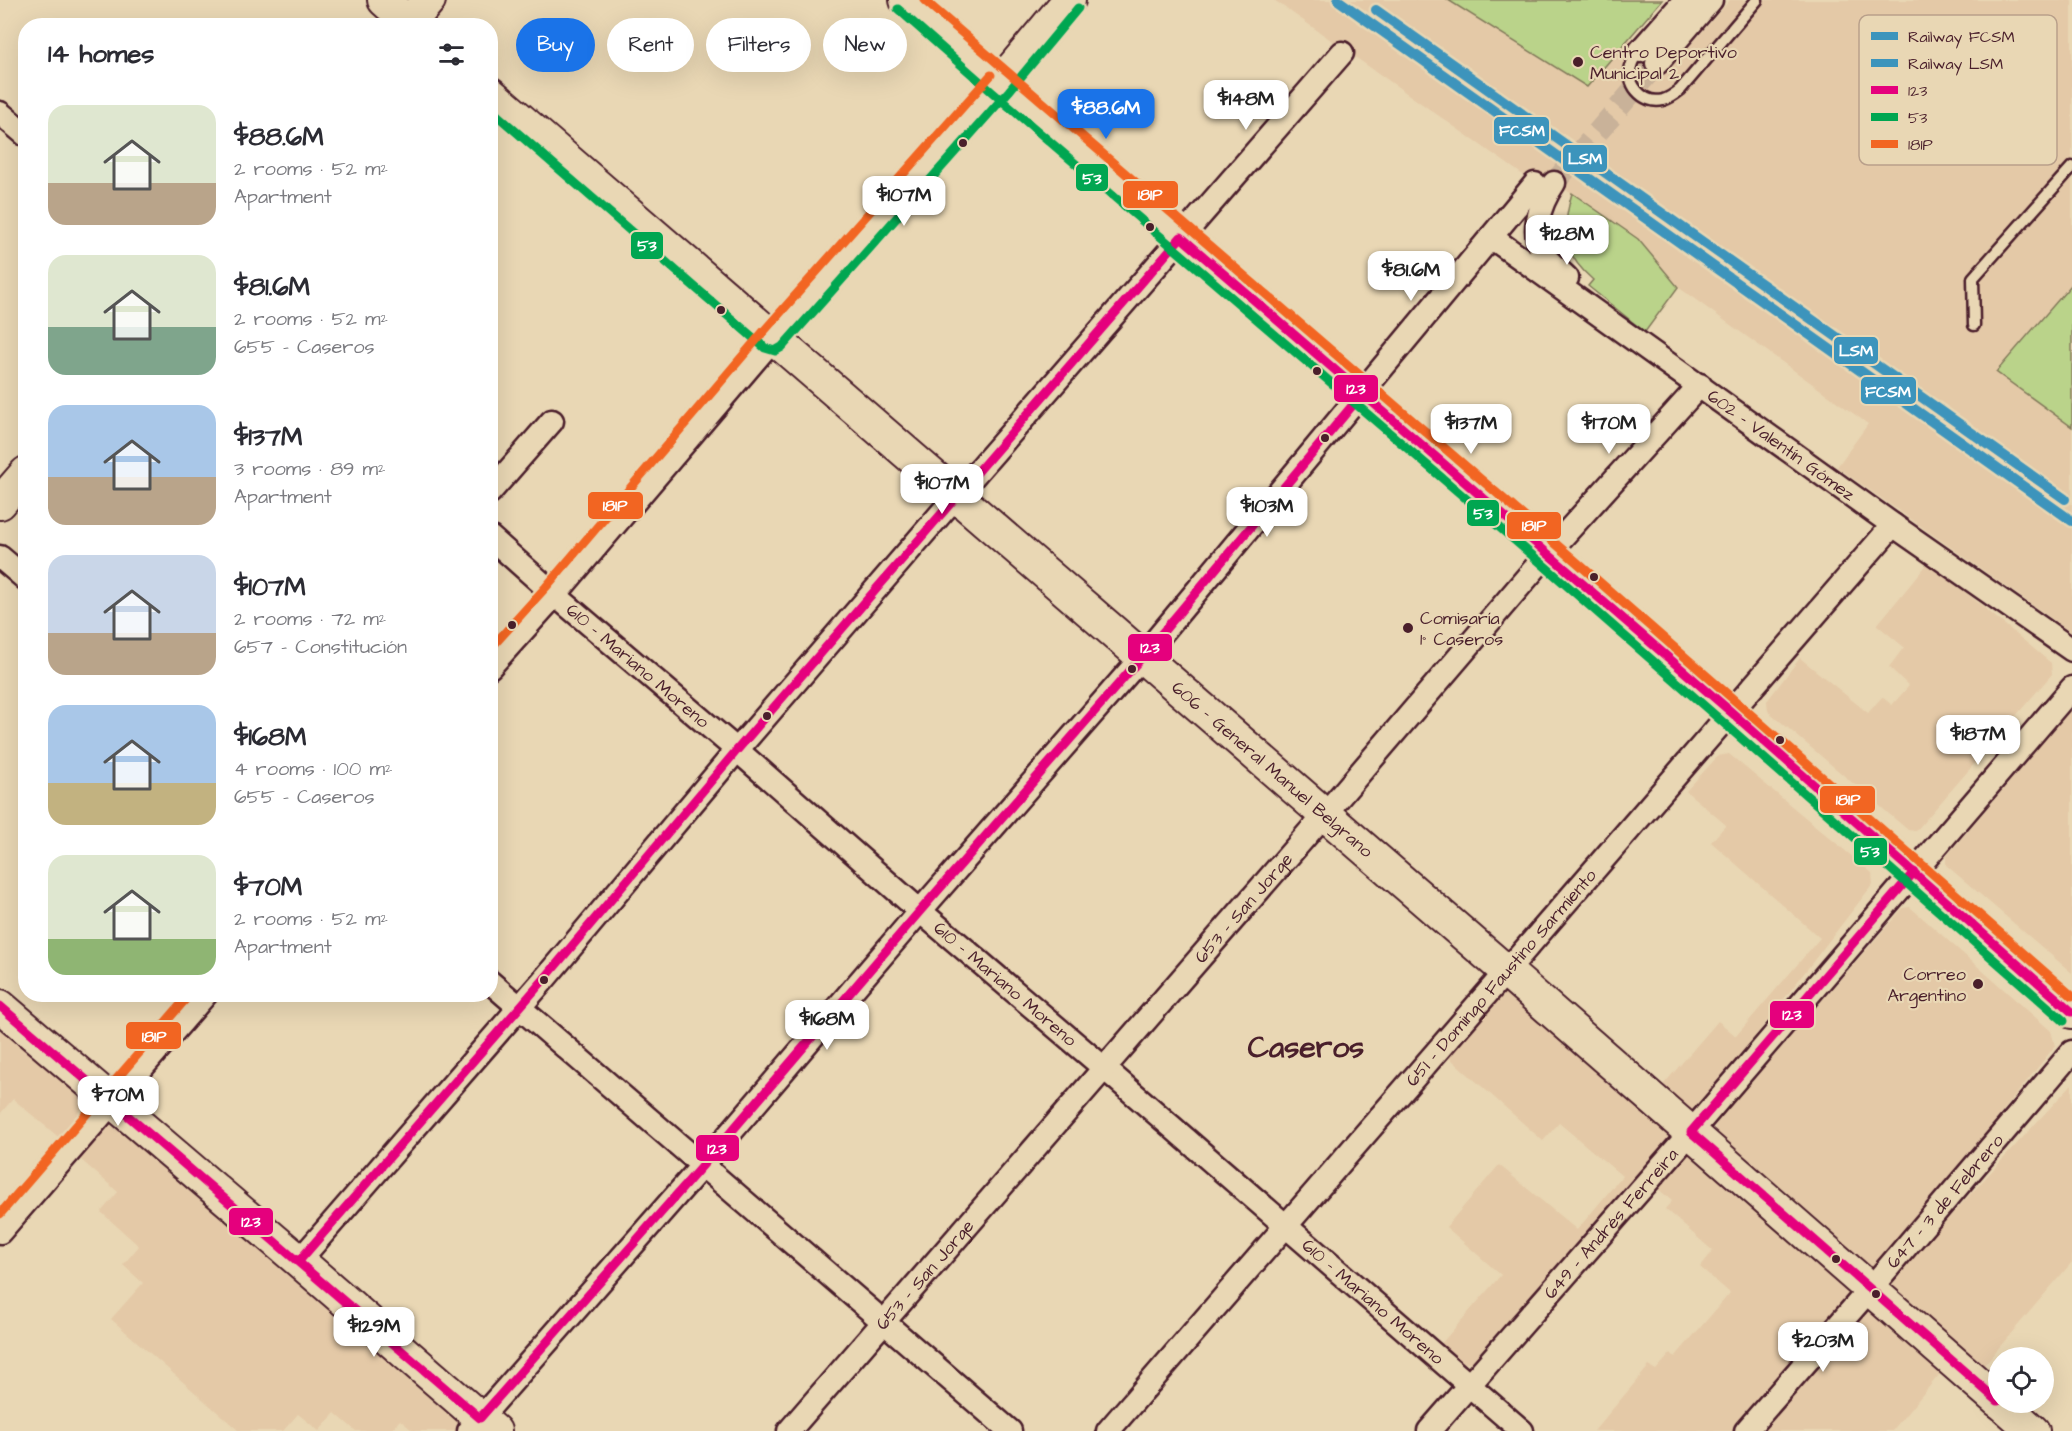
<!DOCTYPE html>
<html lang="en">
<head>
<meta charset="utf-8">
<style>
	body { margin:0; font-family:"Architects Daughter",sans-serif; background:#f2f2f3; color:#2b2b33; height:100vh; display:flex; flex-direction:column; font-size:22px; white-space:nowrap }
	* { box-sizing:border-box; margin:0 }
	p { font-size:20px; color:#7c7c81 }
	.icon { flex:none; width:33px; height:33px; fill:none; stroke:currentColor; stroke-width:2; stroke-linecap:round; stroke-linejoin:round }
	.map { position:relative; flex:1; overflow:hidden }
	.details { position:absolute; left:18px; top:18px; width:480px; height:984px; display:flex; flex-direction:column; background:#fff; border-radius:24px; box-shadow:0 6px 24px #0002 }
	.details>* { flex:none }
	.banner { position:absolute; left:516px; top:18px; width:570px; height:54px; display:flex; gap:12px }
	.fabs { position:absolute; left:1988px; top:1347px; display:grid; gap:12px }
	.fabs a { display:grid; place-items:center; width:66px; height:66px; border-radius:50%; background:#fff; box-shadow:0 6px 24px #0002; font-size:30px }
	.price { position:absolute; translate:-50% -51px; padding:0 14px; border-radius:12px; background:#fff; color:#222; font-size:20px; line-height:39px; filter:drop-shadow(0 2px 3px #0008) }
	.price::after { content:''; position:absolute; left:50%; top:36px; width:18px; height:14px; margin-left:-9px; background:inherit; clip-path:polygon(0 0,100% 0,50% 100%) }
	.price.current { background:#1a73e8; color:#fff }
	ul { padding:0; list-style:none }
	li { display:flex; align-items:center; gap:18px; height:150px; padding:0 30px }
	li span { display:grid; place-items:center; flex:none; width:168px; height:120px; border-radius:18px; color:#555 }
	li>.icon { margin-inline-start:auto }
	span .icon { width:72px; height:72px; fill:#fffc; stroke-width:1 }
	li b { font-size:26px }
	h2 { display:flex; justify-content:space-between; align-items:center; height:72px; padding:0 30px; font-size:26px }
	.chip { padding:0 21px; border-radius:27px; background:#fff; box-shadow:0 6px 24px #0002; font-size:21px; line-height:54px }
	.chip.current { background:#1a73e8; color:#fff }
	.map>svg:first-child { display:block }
</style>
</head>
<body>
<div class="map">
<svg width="2072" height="1431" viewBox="0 0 2072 1431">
	<rect width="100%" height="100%" fill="#e9d7b4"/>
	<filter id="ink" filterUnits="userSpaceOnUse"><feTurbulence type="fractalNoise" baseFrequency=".0167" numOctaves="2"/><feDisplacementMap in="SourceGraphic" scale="12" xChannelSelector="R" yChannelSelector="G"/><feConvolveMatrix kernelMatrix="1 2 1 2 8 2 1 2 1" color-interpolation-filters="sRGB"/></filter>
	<g filter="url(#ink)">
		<g fill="#e4c9a7">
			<path d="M1274 0H1448L1586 86 1629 38 1667 72 1730 0H2072V284L1996 372 2072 427V633L1837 467 1868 424 1678 287 1638 239 1544 175 1526 177Z"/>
			<path d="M1929 562 2051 663 2052 674 1916 831 1908 830 1768 711 1767 701 1800 658 1868 713 1882 697 1892 705 1909 686 1889 667 1904 647 1877 625Z"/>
			<path d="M2072 708V973L1946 865V857Z"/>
			<path d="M1729 754 1872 873 1873 884 1702 1105 1694 1110 1682 1111 1657 1092 1718 1021 1736 1036 1820 938 1711 842 1726 825 1686 791 1718 756Z"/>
			<path d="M1910 907 2051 1031 2055 1046 1882 1262 1871 1267H1860L1715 1134V1127L1717 1120 1903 908Z"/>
			<path d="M1506 990 1666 1129 1669 1141 1475 1363H1466L1456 1359 1440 1345 1501 1275 1446 1227 1499 1165 1577 1230 1622 1176 1559 1123 1543 1141 1443 1052 1492 992Z"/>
			<path d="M0 1021 94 1104 96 1110 68 1145 13 1099 0 1114Z"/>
			<path d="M2072 1084V1262L1979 1371 1895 1290 1893 1283 1896 1275Z"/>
			<path d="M120 1124 459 1420 458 1431H413L400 1420 390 1431H356L335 1413 319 1431 298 1414 283 1431H239L111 1319 143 1283 123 1265 139 1246 101 1212 118 1192 80 1159 103 1130 112 1125Z"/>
			<path d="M1690 1150 1853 1293 1737 1431H1594L1649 1366 1656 1370 1671 1353 1675 1357 1730 1293 1700 1267 1713 1251 1665 1209 1672 1201 1656 1187Z"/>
			<path d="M1880 1310 1944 1369 1892 1431H1756L1852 1322 1867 1312Z"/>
		</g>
		<g fill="#bad38a" stroke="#82795a" stroke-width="1.5">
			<path d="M1448 0H1662L1587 87Z"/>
			<path d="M1572 193 1638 239 1678 287 1645 332 1588 286 1593 280C1562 253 1561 232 1572 193Z"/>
			<path d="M2072 284V427L1996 372Z"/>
		</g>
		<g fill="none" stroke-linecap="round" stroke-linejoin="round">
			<path stroke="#c9b299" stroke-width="22" stroke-dasharray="22 11" stroke-linecap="butt" d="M1554 183 1657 63"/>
			<defs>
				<g id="lane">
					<path d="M1640 51C1638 55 1633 59 1632 63 1624 83 1643 105 1663 100 1670 98 1675 94 1680 90L1757 0"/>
					<path d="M1974 325 1973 278 2072 167"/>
				</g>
				<g id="street">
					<path d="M1640 51 1685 0"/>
					<path d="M1657 63 1711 0"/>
					<path d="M0 113 26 135"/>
					<path d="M1554 183C1539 205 1529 234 1546 258 1552 265 1560 271 1567 278"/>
					<path id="s1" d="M1491 237 1893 525 2072 650"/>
					<path d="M490 492 552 421"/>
					<path id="s2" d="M490 537 555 595 737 750 920 911 1104 1068 1522 1431"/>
					<path d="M0 557 26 579"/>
					<path d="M490 667 555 595 773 339"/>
					<path d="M490 982 1010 1431"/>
					<path d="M0 1232 206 994"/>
					<path d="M299 1261 546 977 737 750 957 495 1342 53"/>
					<path d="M469 1431 702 1166 920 911 1142 657 1535 184"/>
					<path id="s3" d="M789 1431 1324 815 1548 553 1700 385"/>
					<path id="s4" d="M1108 1431 1893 525"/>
					<path id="s5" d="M1429 1431 1691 1132 2072 688"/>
					<path id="s6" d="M1746 1431 1870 1289 2072 1052"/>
				</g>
				<g id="secondary">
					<path d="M384 0 413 26"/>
					<path d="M906 0 1000 83 1181 237 1548 553 2072 1012"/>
					<path d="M407 26 429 0"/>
					<path id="s7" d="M490 93 1506 971 1998 1401"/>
					<path d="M773 339 1000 83 1069 0"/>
					<path d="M0 503 26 473"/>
					<path d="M0 1006 299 1261 495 1431"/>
					<path d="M2000 1402 2033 1431"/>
				</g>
			</defs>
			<use href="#lane" stroke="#4a1f2b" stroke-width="15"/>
			<use href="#street" stroke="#4a1f2b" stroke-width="27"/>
			<use href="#secondary" stroke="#4a1f2b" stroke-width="36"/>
			<use href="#lane" stroke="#e9d7b4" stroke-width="10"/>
			<use href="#street" stroke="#e9d7b4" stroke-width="22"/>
			<use href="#secondary" stroke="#e9d7b4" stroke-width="32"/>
			<defs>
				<g id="bus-1">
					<path d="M1914 872 1691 1132 1998 1401"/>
					<path d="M0 1006 480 1418 702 1166 920 911 1142 657 1362 394"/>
					<path d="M299 1261 546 977 737 750 1181 237 1730 711 2072 1012"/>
				</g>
				<g id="bus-2">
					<path d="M898 9 992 92 1540 562 2064 1021"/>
					<path d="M490 109 765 348 775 351 782 347 1009 91 1078 8"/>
				</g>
				<g id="bus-3">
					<path d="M924 0 1556 544 2072 996"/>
					<path d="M490 649 546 587 764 331 991 75"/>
					<path d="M0 1214 190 994"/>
				</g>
			</defs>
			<use href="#bus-1" stroke="#e9d7b4" stroke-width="14"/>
			<use href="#bus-2" stroke="#e9d7b4" stroke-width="14"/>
			<use href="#bus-3" stroke="#e9d7b4" stroke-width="14"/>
			<use href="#bus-1" stroke="#e5007d" stroke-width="9"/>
			<use href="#bus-2" stroke="#00a651" stroke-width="9"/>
			<use href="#bus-3" stroke="#f26522" stroke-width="9"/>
			<defs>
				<path id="rail-1" d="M1338 0 2072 521"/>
				<path id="rail-2" d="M1376 10 2065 499"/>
			</defs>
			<use href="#rail-1" stroke="#e9d7b4" stroke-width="15"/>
			<use href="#rail-2" stroke="#e9d7b4" stroke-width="15"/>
			<use href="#rail-1" stroke="#3c94bc" stroke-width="10"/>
			<use href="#rail-2" stroke="#3c94bc" stroke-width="10"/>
		</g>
	</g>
	<g fill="#4a1f2b" stroke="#e9d7b4" stroke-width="2">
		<circle cx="1578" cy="62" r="6"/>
		<circle cx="963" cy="143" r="5"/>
		<circle cx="1150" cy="227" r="5"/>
		<circle cx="721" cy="310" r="5"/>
		<circle cx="1317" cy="371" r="5"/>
		<circle cx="1325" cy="438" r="5"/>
		<circle cx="1594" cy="577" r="5"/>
		<circle cx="512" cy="625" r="5"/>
		<circle cx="1408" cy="628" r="6"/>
		<circle cx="1132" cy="669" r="5"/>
		<circle cx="767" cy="716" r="5"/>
		<circle cx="1780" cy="740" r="5"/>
		<circle cx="544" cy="980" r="5"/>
		<circle cx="1978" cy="984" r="6"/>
		<circle cx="1836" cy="1259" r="5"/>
		<circle cx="1876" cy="1294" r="5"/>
	</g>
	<g text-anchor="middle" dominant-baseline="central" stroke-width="4.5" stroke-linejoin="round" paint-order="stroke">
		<g font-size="18" fill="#4a1f2b" stroke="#e9d7b4" text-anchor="start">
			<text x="1590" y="52">Centro Deportivo<tspan x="1590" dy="21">Municipal 2</tspan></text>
			<text x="1420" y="618">Comisaría<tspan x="1420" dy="21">1° Caseros</tspan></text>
			<text x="1966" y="974" text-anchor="end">Correo<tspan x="1966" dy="21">Argentino</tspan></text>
		</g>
		<g font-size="18" fill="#4a1f2b" stroke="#e9d7b4">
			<text stroke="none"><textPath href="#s1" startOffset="357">602 - Valentín Gómez</textPath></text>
			<text stroke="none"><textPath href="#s2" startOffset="196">610 - Mariano Moreno</textPath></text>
			<text stroke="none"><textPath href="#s7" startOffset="1034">606 - General Manuel Belgrano</textPath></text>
			<text stroke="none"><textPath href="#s3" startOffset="693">653 - San Jorge</textPath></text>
			<text stroke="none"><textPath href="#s4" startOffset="600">651 - Domingo Faustino Sarmiento</textPath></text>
			<text stroke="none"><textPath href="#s2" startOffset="682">610 - Mariano Moreno</textPath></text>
			<text stroke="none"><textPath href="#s6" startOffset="304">647 - 3 de Febrero</textPath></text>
			<text stroke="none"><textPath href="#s5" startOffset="276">649 - Andrés Ferreira</textPath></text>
			<text stroke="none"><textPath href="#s3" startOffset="207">653 - San Jorge</textPath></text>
			<text stroke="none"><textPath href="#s2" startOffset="1168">610 - Mariano Moreno</textPath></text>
		</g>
		<g font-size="30" font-weight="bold" fill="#4a1f2b" stroke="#e9d7b4">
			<text x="1306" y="1048">Caseros</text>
		</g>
	</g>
	<rect x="1859" y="15" width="198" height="150" rx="9" fill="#e9d7b4" stroke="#b9a08b" stroke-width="1.5"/>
	<rect x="1871" y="32" width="27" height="8" fill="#3c94bc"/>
	<rect x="1871" y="59" width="27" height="8" fill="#3c94bc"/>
	<rect x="1871" y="86" width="27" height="8" fill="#e5007d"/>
	<rect x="1871" y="113" width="27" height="8" fill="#00a651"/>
	<rect x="1871" y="140" width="27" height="8" fill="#f26522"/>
	<g font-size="16" fill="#4a1f2b">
		<text x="1908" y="42">Railway FCSM</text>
		<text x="1908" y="69">Railway LSM</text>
		<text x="1908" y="96">123</text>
		<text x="1908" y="123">53</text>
		<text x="1908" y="150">181P</text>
	</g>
	<g stroke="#e9d7b4" stroke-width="2">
		<rect x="1493" y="116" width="57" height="29" rx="6" fill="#3c94bc"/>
		<rect x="1562" y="144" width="46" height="29" rx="6" fill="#3c94bc"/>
		<rect x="1075" y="163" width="34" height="29" rx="6" fill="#00a651"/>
		<rect x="1122" y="180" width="57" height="29" rx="6" fill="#f26522"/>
		<rect x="630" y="231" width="34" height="29" rx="6" fill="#00a651"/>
		<rect x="1833" y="336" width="46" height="29" rx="6" fill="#3c94bc"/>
		<rect x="1333" y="374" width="46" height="29" rx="6" fill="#e5007d"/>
		<rect x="1860" y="376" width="57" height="29" rx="6" fill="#3c94bc"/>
		<rect x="587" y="491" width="57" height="29" rx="6" fill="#f26522"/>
		<rect x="1466" y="499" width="34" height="28" rx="6" fill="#00a651"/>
		<rect x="1506" y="511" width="56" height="29" rx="6" fill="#f26522"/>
		<rect x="1127" y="633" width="46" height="29" rx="6" fill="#e5007d"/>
		<rect x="1819" y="785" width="57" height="29" rx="6" fill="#f26522"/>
		<rect x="1853" y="837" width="35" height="29" rx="6" fill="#00a651"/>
		<rect x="1769" y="1000" width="46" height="29" rx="6" fill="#e5007d"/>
		<rect x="125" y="1021" width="57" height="29" rx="6" fill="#f26522"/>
		<rect x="695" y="1134" width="45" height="28" rx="6" fill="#e5007d"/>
		<rect x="228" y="1207" width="46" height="29" rx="6" fill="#e5007d"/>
	</g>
	<g font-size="16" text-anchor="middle" font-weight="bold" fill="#fff">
		<text x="1522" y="136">FCSM</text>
		<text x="1585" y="164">LSM</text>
		<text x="1092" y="184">53</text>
		<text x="1150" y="200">181P</text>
		<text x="647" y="251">53</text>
		<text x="1856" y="356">LSM</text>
		<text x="1356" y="394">123</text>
		<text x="1888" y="397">FCSM</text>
		<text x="615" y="511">181P</text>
		<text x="1483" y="519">53</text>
		<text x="1534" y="531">181P</text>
		<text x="1150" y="653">123</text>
		<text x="1848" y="805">181P</text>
		<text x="1870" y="857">53</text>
		<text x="1792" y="1020">123</text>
		<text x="154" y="1042">181P</text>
		<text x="717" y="1154">123</text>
		<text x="251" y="1227">123</text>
	</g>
</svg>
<div class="fabs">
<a><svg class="icon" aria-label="locate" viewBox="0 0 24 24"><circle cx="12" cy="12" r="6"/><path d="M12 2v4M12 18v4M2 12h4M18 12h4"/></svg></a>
</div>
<b class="price" style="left:1246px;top:131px">$148M</b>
<b class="price current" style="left:1106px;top:140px">$88.6M</b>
<b class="price" style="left:904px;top:227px">$107M</b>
<b class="price" style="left:1567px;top:266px">$128M</b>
<b class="price" style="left:1411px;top:302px">$81.6M</b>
<b class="price" style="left:1471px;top:455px">$137M</b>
<b class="price" style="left:1609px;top:455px">$170M</b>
<b class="price" style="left:942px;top:515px">$107M</b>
<b class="price" style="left:1267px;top:538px">$103M</b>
<b class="price" style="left:1978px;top:766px">$187M</b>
<b class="price" style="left:827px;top:1051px">$168M</b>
<b class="price" style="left:118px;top:1127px">$70M</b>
<b class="price" style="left:374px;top:1358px">$129M</b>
<b class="price" style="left:1823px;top:1373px">$203M</b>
<div class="banner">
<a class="chip current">Buy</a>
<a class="chip">Rent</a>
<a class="chip">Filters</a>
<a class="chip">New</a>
</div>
<section class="details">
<h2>14 homes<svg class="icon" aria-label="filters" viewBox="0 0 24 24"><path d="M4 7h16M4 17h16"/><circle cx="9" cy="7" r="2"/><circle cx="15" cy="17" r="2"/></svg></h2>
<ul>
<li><span style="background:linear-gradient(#dfe7d0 65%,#b9a48a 0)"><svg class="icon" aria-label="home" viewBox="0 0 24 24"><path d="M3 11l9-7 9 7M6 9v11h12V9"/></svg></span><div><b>$88.6M</b><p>2 rooms · 52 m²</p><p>Apartment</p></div></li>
<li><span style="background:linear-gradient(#dfe7d0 60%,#7fa58c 0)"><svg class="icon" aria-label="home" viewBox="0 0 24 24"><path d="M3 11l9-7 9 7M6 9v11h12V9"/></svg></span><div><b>$81.6M</b><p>2 rooms · 52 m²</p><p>655 - Caseros</p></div></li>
<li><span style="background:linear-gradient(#a9c7e8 60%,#b9a48a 0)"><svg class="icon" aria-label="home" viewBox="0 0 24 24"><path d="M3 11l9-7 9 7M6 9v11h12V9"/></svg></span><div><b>$137M</b><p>3 rooms · 89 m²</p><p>Apartment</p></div></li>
<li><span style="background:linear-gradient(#c9d6e8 65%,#b9a48a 0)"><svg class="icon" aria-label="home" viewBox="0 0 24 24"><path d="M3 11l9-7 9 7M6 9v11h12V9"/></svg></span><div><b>$107M</b><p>2 rooms · 72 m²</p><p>657 - Constitución</p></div></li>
<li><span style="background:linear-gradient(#a9c7e8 65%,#c2b280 0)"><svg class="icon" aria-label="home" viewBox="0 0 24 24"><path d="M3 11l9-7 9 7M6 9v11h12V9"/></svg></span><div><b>$168M</b><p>4 rooms · 100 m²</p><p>655 - Caseros</p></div></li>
<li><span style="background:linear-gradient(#dfe7d0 70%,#8fb573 0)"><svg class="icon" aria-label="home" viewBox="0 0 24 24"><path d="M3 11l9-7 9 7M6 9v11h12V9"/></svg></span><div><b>$70M</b><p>2 rooms · 52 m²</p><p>Apartment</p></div></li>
</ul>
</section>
</div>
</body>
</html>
